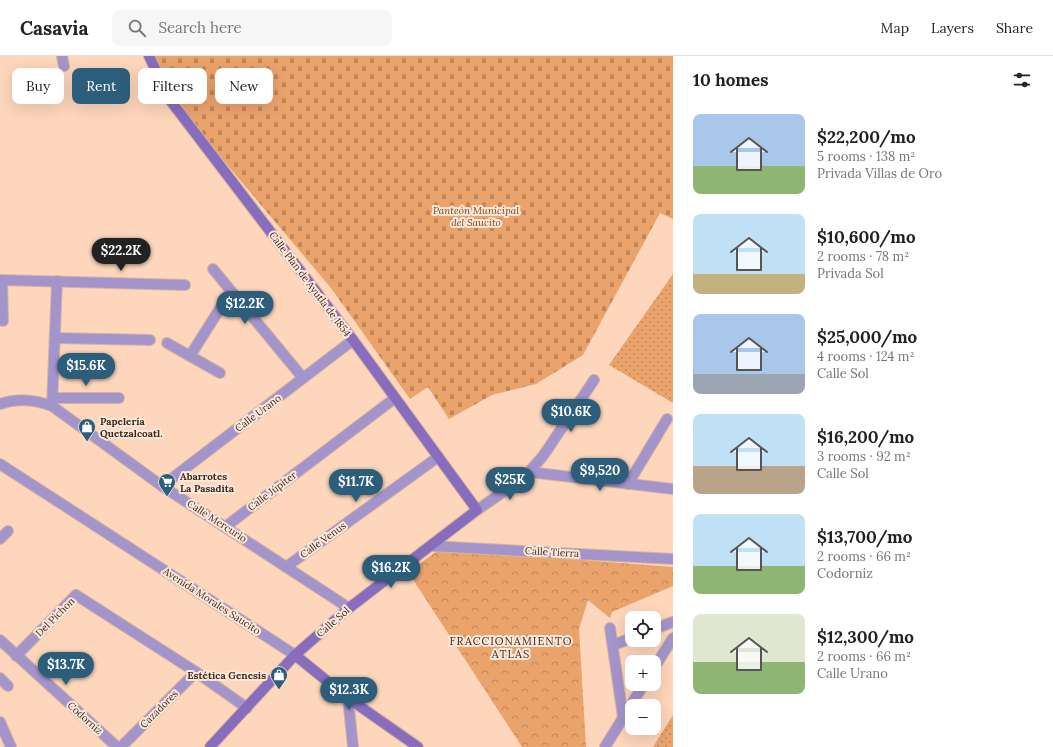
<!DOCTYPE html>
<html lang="en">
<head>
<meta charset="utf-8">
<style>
	body { margin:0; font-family:Lora,serif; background:#f6f6f6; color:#202124; height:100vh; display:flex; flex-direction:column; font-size:15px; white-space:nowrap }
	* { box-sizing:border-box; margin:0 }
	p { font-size:13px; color:#757577 }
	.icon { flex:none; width:22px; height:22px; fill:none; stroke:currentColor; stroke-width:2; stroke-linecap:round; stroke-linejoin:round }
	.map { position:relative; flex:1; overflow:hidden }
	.details { display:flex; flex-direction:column; background:#fff; width:380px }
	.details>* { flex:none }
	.guide { position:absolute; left:12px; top:12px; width:380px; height:36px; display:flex; gap:8px }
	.buttons { position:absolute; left:625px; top:555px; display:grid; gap:8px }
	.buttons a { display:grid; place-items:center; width:36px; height:36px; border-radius:8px; background:#fff; box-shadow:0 4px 16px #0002; font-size:20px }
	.price { position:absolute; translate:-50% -34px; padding:0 9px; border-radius:14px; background:#2c5e7b; color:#fff; font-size:13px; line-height:26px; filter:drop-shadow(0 1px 2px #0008) }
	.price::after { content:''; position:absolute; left:50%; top:24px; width:12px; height:9px; margin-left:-6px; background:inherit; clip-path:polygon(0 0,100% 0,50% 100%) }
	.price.active { background:#222; color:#fff }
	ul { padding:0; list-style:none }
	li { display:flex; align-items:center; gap:12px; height:100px; padding:0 20px }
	li span { display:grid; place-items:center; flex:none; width:112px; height:80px; border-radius:8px; color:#555 }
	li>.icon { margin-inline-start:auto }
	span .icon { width:48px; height:48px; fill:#fffc; stroke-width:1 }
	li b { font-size:17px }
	h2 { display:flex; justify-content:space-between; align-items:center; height:48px; padding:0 20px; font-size:17px }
	.pill { padding:0 14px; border-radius:8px; background:#fff; box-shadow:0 4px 16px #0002; font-size:14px; line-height:36px }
	.pill.active { background:#2c5e7b; color:#fff }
	header { display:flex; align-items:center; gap:24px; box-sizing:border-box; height:56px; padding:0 20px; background:#fff; border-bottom:1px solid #e0e0e0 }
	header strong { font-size:19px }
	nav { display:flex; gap:22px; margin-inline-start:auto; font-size:14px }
	.search { width:280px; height:36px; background:#f6f6f6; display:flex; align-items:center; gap:10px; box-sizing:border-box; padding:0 14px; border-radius:8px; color:#757577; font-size:15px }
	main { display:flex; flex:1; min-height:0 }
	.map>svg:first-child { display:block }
</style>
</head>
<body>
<header>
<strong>Casavia</strong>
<div class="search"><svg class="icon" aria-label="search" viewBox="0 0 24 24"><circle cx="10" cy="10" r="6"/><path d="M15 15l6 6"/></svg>Search here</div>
<nav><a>Map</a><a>Layers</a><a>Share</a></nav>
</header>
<main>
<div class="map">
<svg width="673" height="691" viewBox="0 0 673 691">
	<defs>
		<pattern id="grass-dots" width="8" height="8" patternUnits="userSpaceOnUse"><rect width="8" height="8" fill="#eba36c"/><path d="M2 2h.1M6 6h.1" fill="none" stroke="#c08558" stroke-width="1.8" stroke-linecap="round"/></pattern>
		<pattern id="cemetery-stones" width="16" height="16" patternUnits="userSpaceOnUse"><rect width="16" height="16" fill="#eba36c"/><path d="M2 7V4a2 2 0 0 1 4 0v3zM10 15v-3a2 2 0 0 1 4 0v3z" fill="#c08558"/></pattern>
		<pattern id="park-crowns" width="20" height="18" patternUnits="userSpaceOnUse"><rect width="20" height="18" fill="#eba36c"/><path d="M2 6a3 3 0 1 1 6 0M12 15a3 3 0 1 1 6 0" fill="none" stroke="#c08558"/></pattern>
	</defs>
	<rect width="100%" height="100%" fill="#fdd6bb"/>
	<g fill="url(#grass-dots)">
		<path d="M673 218V347L609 309Z"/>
		<path d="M673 659V691H653Z"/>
	</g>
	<path fill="url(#cemetery-stones)" d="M155 0H673V163L660 157 583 299 536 328 492 339 449 363 428 331 410 343 331 232 180 53Z"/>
	<path fill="url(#park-crowns)" d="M440 493 673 511V530L612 556 610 562 588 544 579 573 586 691H522L408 516Z"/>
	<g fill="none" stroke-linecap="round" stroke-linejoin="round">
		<defs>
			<g id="minor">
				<path d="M62 0 64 10"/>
				<path d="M213 213 303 322"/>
				<path d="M0 224 185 229"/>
				<path d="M2 224 3 265"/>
				<path d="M55 282 150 284"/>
				<path d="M167 287 220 317"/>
				<path d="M190 300 231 235"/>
				<path d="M53 342H119"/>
				<path d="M0 348C17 342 36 344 52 350L162 430 349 552"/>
				<path d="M52 350 57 225"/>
				<path d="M529 416 673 433"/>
				<path d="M628 428 667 363"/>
				<path d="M162 430 353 284"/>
				<path d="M477 454 516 427 529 416 543 400 594 324"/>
				<path d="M225 471 395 342"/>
				<path d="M0 483 8 475"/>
				<path d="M431 490 673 503"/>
				<path d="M286 511 438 401"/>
				<path d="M610 572 623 661"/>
				<path d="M654 573 673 566"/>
				<path d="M0 584 117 691"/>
				<path d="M613 589 632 582"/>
				<path d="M16 600 76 539 196 616 247 652"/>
				<path d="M654 612 673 582"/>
				<path d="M0 622 8 630"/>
				<path d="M348 642 353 691"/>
				<path d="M0 666 11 691"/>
				<path d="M121 691 196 616"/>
				<path d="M605 691 644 628"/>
			</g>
			<path id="tertiary" d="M0 408 295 599"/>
			<g id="secondary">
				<path d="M149 0 170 44 353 284 477 454 349 552 295 599 210 691"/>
				<path d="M295 599 348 642 418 691"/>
			</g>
		</defs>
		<use href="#minor" stroke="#d6b49b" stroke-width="12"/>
		<use href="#tertiary" stroke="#d6b49b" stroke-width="12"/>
		<use href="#secondary" stroke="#d6b49b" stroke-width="12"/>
		<use href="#minor" stroke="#a494cc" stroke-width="10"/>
		<use href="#tertiary" stroke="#a494cc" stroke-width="10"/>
		<use href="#secondary" stroke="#886dbf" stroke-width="10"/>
	</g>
	<defs>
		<symbol id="shop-pin" viewBox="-11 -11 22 30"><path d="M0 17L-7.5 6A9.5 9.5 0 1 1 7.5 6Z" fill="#2c5e7b" stroke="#fce8da"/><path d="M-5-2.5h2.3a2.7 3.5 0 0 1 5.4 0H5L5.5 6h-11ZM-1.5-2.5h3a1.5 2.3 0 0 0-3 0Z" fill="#fff"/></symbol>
		<symbol id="supermarket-pin" viewBox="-11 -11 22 30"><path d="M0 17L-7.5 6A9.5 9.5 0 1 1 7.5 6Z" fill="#2c5e7b" stroke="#fce8da"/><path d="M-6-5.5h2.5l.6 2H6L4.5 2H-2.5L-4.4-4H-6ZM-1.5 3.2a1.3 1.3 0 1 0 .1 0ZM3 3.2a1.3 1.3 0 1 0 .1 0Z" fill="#fff"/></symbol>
	</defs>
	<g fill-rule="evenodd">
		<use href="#shop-pin" x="77" y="361" width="20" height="27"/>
		<use href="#supermarket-pin" x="157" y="416" width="20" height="27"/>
		<use href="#shop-pin" x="269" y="609" width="20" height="27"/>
	</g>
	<g text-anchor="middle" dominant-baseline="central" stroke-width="4" stroke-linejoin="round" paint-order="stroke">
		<g font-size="10" font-style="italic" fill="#784517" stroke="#fce8da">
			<text x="476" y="154">Panteón Municipal<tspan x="476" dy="12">del Saucito</tspan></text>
		</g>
		<g font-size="10" fill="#3c2a1d" stroke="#fce8da">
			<text transform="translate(310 228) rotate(53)">Calle Plan de Ayutla de 1854</text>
			<text transform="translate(258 357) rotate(-37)">Calle Urano</text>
			<text transform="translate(272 435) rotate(-37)">Calle Júpiter</text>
			<text transform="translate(217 465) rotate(33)">Calle Mercurio</text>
			<text transform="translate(323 484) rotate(-36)">Calle Venus</text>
			<text transform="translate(552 496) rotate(3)">Calle Tierra</text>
			<text transform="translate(212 545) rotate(33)">Avenida Morales Saucito</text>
			<text transform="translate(55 561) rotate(-45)">Del Pichon</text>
			<text transform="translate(333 566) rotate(-41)">Calle Sol</text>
			<text transform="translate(159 653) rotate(-45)">Cazadores</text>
			<text transform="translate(85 662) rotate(42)">Codorniz</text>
		</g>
		<g font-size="10" font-weight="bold" fill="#3c2a1d" stroke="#fce8da" text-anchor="start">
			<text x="100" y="365">Papelería<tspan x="100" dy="12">Quetzalcoatl.</tspan></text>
			<text x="180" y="420">Abarrotes<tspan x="180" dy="12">La Pasadita</tspan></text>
			<text x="266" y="619" text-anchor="end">Estética Genesis</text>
		</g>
		<g font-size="11" letter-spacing="1" fill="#3c2a1d" stroke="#fce8da">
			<text x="511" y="585">FRACCIONAMIENTO<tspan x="511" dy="13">ATLAS</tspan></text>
		</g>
	</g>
</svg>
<div class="buttons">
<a><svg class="icon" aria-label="locate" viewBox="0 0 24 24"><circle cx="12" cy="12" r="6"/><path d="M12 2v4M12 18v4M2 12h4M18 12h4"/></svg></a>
<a>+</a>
<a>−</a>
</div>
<b class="price active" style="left:121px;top:216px">$22.2K</b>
<b class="price" style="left:245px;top:269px">$12.2K</b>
<b class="price" style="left:86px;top:331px">$15.6K</b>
<b class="price" style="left:571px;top:377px">$10.6K</b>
<b class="price" style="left:600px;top:436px">$9,520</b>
<b class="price" style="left:510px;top:445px">$25K</b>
<b class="price" style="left:356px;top:447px">$11.7K</b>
<b class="price" style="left:391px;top:533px">$16.2K</b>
<b class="price" style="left:66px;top:630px">$13.7K</b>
<b class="price" style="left:349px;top:655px">$12.3K</b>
<div class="guide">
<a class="pill">Buy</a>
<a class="pill active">Rent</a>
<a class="pill">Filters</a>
<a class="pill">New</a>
</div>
</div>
<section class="details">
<h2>10 homes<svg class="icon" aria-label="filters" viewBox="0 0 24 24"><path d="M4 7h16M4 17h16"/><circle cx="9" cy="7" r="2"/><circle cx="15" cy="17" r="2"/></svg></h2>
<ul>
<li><span style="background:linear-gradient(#a9c7e8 65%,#8fb573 0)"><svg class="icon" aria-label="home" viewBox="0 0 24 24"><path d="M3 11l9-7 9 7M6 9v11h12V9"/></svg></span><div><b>$22,200/mo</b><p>5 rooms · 138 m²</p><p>Privada Villas de Oro</p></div></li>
<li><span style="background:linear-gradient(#bfe0f5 75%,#c2b280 0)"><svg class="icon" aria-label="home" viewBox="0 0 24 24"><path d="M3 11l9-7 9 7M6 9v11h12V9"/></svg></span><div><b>$10,600/mo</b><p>2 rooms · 78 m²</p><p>Privada Sol</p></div></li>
<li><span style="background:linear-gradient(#a9c7e8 75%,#9aa5b1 0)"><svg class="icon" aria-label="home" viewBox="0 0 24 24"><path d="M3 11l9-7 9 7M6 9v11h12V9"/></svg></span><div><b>$25,000/mo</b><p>4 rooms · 124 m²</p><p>Calle Sol</p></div></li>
<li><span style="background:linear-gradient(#bfe0f5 65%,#b9a48a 0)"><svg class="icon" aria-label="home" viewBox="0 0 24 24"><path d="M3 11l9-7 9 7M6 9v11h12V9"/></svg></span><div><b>$16,200/mo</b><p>3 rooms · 92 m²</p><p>Calle Sol</p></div></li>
<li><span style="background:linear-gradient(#bfe0f5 65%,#8fb573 0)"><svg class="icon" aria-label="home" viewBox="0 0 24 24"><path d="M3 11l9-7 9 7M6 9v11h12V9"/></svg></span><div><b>$13,700/mo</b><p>2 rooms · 66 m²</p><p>Codorniz</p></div></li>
<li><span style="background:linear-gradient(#dfe7d0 60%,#8fb573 0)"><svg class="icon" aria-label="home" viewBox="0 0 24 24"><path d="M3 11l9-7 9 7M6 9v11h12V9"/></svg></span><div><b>$12,300/mo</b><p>2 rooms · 66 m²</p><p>Calle Urano</p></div></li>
</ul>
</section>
</main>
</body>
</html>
